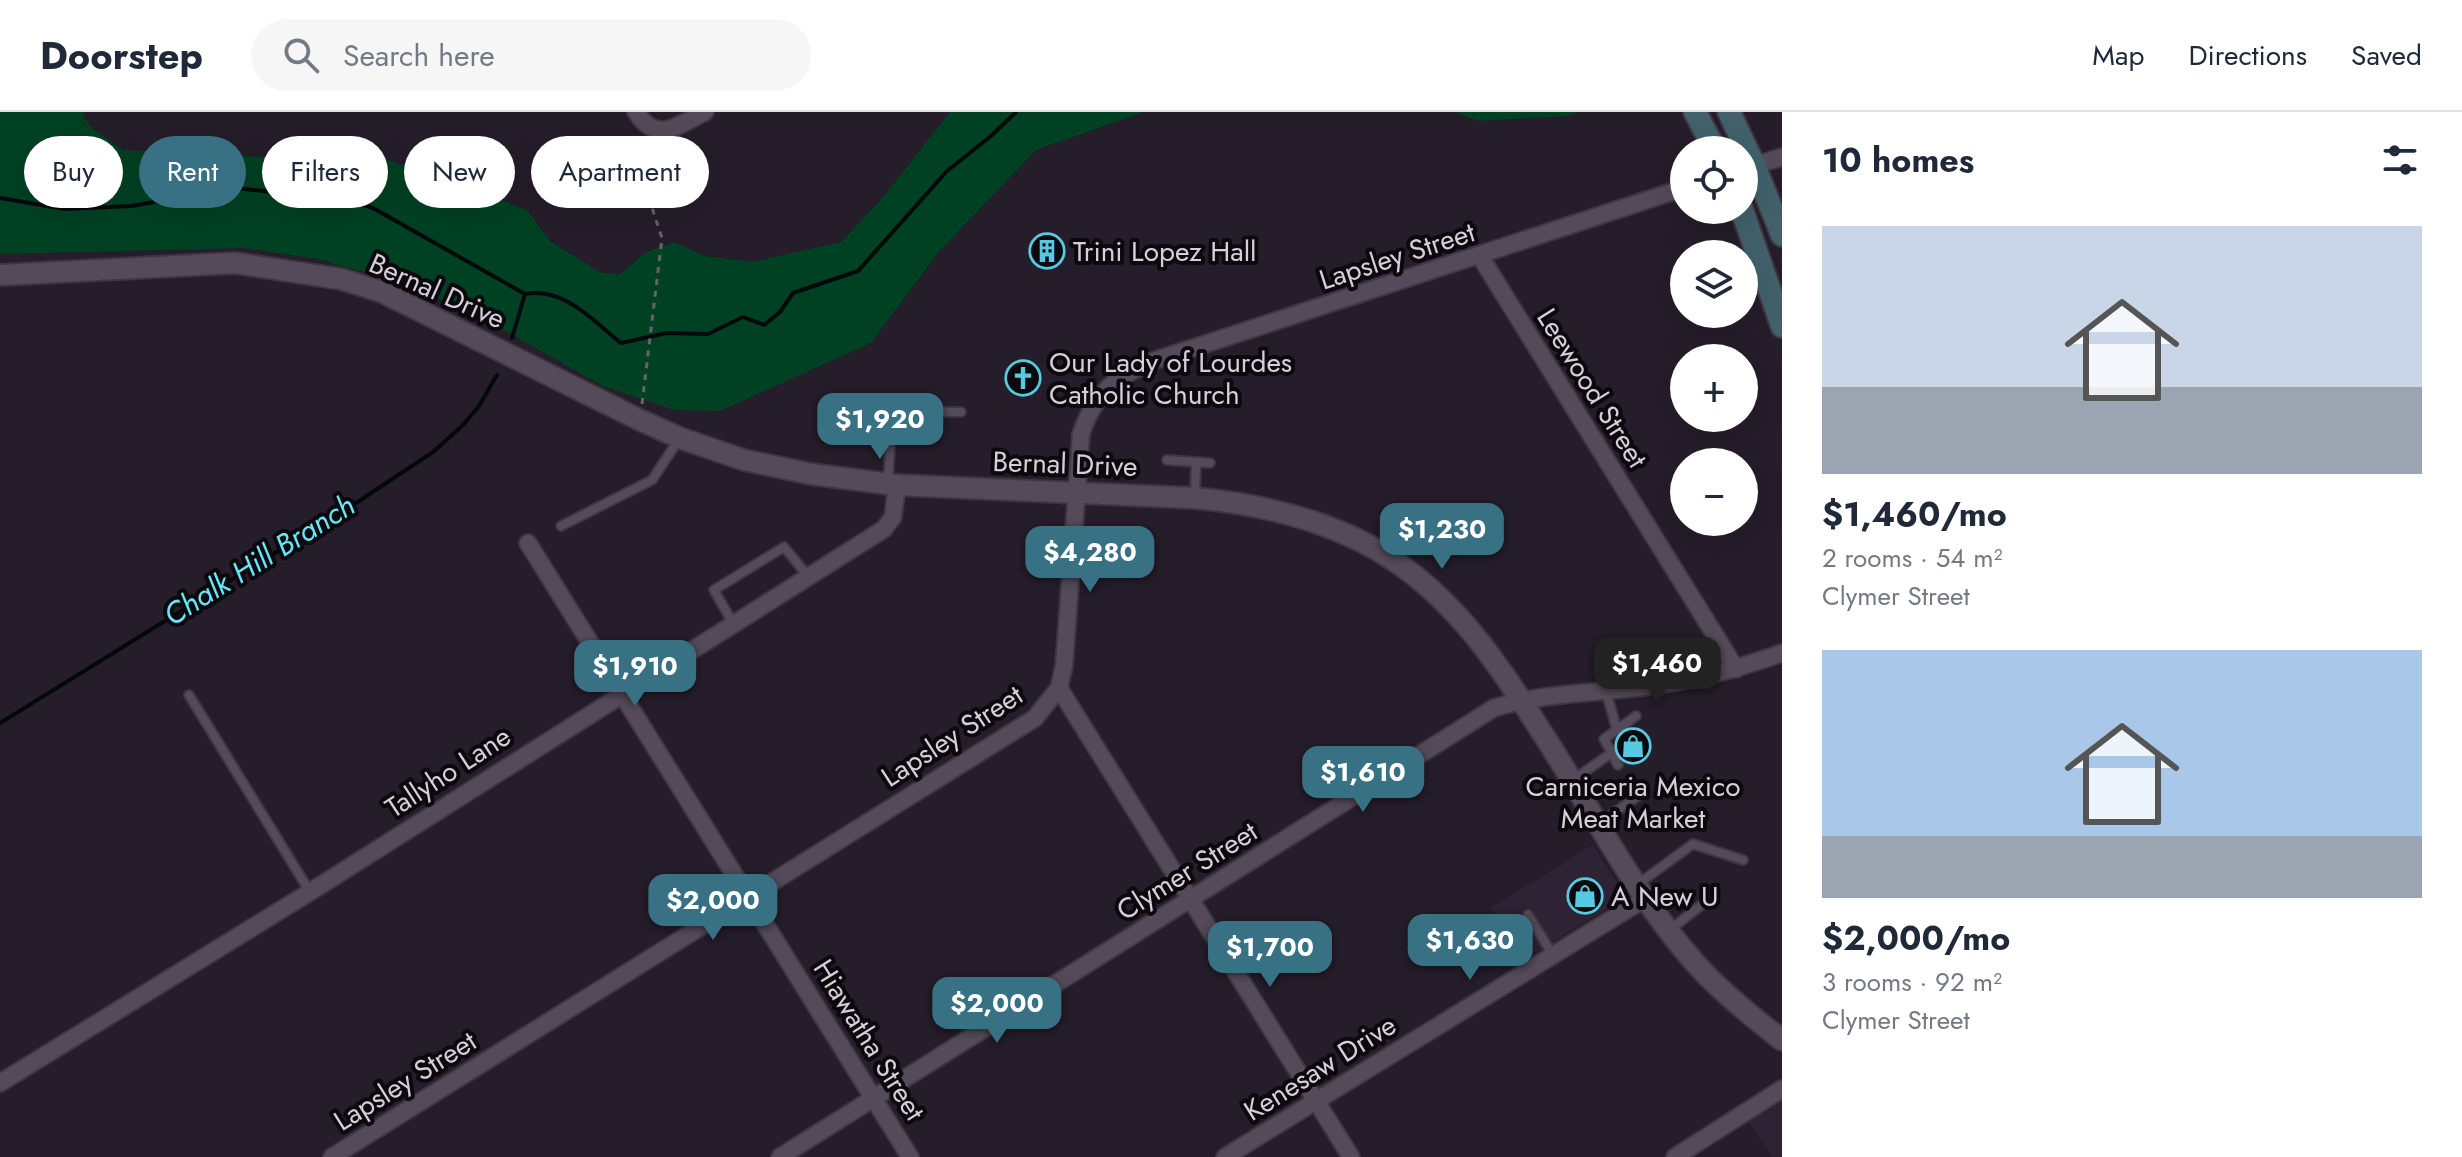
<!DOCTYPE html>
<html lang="en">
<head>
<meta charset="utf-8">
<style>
	body { margin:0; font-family:Jost,sans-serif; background:#f6f6f7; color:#1f2937; height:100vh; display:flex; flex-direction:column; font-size:30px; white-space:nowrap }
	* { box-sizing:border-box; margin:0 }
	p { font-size:26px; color:#747a83 }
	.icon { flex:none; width:44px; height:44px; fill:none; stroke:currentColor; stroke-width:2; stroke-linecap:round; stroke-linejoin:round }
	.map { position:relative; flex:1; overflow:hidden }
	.details { display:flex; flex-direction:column; background:#fff; width:680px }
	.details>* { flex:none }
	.top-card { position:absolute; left:24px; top:24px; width:760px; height:72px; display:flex; gap:16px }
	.fabs { position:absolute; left:1670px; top:24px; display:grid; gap:16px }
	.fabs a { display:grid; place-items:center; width:88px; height:88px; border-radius:50%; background:#fff; box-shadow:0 8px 32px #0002; font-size:40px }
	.price { position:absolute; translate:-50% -68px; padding:0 18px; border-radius:16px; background:#377183; color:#fff; font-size:26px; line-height:52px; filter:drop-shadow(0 2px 4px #0008) }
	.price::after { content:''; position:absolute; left:50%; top:48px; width:24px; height:18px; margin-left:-12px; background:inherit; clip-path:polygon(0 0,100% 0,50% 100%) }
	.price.active { background:#222; color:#fff }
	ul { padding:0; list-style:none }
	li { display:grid; align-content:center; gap:16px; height:424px; padding:0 40px }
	li span { display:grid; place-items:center; height:248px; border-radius:0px; color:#555 }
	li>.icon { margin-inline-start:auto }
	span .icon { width:144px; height:144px; fill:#fffc; stroke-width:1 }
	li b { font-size:34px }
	h2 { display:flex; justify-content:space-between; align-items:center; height:96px; padding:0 40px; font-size:34px }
	.tag { padding:0 28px; border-radius:36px; background:#fff; box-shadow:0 8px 32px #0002; font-size:28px; line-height:72px }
	.tag.active { background:#377183; color:#fff }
	header { display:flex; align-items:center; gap:48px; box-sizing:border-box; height:112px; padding:0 40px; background:#fff; border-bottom:2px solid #e0e1e3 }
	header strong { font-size:38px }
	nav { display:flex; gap:44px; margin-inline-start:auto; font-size:28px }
	.search { width:560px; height:72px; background:#f6f6f7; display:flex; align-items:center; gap:20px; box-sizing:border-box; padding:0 28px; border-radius:44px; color:#747a83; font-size:30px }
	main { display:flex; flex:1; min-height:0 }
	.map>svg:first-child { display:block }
</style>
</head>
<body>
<header>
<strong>Doorstep</strong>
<div class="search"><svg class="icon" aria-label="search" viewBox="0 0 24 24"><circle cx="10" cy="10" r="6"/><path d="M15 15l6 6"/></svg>Search here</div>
<nav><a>Map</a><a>Directions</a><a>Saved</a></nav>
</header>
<main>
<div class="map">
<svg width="1782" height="1045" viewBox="0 0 1782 1045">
	<rect width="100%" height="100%" fill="#251d2a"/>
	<g fill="#2e2235">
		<path d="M1593 733 1620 775 1621 783 1616 791 1523 848 1490 796Z"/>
		<path d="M1782 986V1045H1772L1748 1009Z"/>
	</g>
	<g fill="#004123">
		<path d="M0 0H84L83 4 93 17 123 38 330 48 371 42 483 80 527 98 551 130 602 161 620 162 646 140 674 130 705 144 752 150 841 130 884 84 950 0H1144L1036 38 938 141 871 231 720 299 675 298 605 275 491 211 432 184 374 163 318 147 243 136 0 142Z"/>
		<path d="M1455 0H1578L1568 4 1478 9Z"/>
	</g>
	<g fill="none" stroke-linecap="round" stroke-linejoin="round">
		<g stroke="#01090a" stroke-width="4">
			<path d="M0 86 65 97 131 94 235 76 347 88 373 96 525 182"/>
			<path d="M512 226 525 182C564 175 592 208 621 231L667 221 708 222 743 205 764 213 780 200 793 181 858 159 947 59 991 24 1016 0"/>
			<path d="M0 611 359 389 433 340 463 313 479 294 497 263"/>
		</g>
		<defs>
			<g id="service">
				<path d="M1167 348 1210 351"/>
				<path d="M888 371 892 299 961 300"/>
				<path d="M1195 386 1196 350"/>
				<path d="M561 414 652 368 679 327"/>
				<path d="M733 511 714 478 784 435 808 464"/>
				<path d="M1606 579 1617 618"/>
				<path d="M189 583 310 780"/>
				<path d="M1618 653 1604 627 1636 604"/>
				<path d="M1573 668 1610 642"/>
				<path d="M1600 711 1642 681"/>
				<path d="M1638 772 1693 732 1743 748"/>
				<path d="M1528 803 1553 843"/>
				<path d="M1671 817 1704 791"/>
			</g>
			<g id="minor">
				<path d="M636 0C657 33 678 13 705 0"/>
				<path d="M1746 56 1782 45"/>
				<path d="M1480 144 1736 557"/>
				<path d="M528 431 910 1045"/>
				<path d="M1059 576 1351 1045"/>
				<path d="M0 971 310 780 884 417 893 405 897 373"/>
				<path d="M332 1045 1035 606 1059 576 1064 554 1081 322C1095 280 1116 264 1156 248L1684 76"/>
				<path d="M780 1045 1494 596C1551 578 1611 582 1670 571 1708 565 1745 554 1782 541"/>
				<path d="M1225 1045 1646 786"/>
				<path d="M1675 1045 1782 977"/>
			</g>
			<path id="tertiary" d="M0 163 235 151 341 167 382 180 640 308 680 326 744 348 811 362 897 373 1195 386C1269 393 1345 411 1406 457 1463 499 1503 559 1541 619 1591 696 1634 782 1695 851 1720 879 1752 905 1782 928"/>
			<g id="secondary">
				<path d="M1695 0 1715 38"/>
				<path d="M1729 0 1754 53 1782 123"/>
				<path d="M1742 98 1782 214"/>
			</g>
		</defs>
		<use href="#service" stroke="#3e3742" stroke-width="12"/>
		<use href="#minor" stroke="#3e3742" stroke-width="20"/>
		<use href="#tertiary" stroke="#3e3742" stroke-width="24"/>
		<use href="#secondary" stroke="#3e3742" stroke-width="26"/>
		<path stroke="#69626d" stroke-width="3" stroke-dasharray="6 6" stroke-linecap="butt" d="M642 292 662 126 637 50 648 28"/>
		<use href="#service" stroke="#544a59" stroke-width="8"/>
		<use href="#minor" stroke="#544a59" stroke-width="16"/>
		<use href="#tertiary" stroke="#544a59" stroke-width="20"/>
		<use href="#secondary" stroke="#42616a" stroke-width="22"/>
	</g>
	<defs>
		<symbol id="building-ring" viewBox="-11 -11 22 22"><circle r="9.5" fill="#0c090e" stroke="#55cae0" stroke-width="1.5"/><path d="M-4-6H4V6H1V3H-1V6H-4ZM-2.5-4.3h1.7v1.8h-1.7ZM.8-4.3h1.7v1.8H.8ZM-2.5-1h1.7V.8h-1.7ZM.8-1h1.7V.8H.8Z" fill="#55cae0"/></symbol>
		<symbol id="church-ring" viewBox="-11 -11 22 22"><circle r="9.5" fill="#0c090e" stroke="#55cae0" stroke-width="1.5"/><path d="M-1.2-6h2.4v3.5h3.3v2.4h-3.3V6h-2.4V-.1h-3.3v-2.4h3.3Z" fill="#55cae0"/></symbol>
		<symbol id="shop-ring" viewBox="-11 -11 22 22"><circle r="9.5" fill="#0c090e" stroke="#55cae0" stroke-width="1.5"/><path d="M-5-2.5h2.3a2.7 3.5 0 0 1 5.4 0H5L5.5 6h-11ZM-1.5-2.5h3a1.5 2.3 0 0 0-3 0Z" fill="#55cae0"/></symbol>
	</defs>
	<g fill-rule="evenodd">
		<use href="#building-ring" x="1027" y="119" width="40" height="40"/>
		<use href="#church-ring" x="1003" y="246" width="40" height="40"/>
		<use href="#shop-ring" x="1613" y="614" width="40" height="40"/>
		<use href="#shop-ring" x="1565" y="764" width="40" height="40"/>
	</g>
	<g text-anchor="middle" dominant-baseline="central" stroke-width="8" stroke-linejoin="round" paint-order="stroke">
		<g font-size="28" fill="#d4cfd8" stroke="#0c090e" text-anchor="start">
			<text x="1073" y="139">Trini Lopez Hall</text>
			<text x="1049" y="250">Our Lady of Lourdes<tspan x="1049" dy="32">Catholic Church</tspan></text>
			<text x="1633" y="674" text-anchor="middle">Carniceria Mexico<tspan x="1633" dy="32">Meat Market</tspan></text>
			<text x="1611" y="784">A New U</text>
		</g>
		<g font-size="28" fill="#d4cfd8" stroke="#0c090e">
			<text transform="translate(1397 144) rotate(-18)">Lapsley Street</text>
			<text transform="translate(437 179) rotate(24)">Bernal Drive</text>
			<text transform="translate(1592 276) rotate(58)">Leewood Street</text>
			<text transform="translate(1065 352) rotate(2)">Bernal Drive</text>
			<text transform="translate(952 624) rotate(-33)">Lapsley Street</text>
			<text transform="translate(448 660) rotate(-33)">Tallyho Lane</text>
			<text transform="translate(1187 759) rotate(-32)">Clymer Street</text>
			<text transform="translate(869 928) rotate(58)">Hiawatha Street</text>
			<text transform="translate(1320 956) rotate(-32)">Kenesaw Drive</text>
			<text transform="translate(405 969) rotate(-32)">Lapsley Street</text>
		</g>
		<g font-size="30" font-style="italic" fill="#67e8f8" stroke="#0c090e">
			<text transform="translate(259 448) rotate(-32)">Chalk Hill Branch</text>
		</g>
	</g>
</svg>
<div class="fabs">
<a><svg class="icon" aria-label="locate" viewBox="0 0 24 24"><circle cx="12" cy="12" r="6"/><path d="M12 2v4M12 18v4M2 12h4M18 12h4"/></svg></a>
<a><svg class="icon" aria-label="layers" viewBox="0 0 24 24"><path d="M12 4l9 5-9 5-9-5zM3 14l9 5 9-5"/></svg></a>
<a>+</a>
<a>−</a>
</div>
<b class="price" style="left:880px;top:349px">$1,920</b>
<b class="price" style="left:1442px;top:459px">$1,230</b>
<b class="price" style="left:1090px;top:482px">$4,280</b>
<b class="price active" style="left:1657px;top:593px">$1,460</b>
<b class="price" style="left:635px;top:596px">$1,910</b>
<b class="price" style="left:1363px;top:702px">$1,610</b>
<b class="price" style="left:713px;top:830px">$2,000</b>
<b class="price" style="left:1470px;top:870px">$1,630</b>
<b class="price" style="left:1270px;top:877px">$1,700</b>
<b class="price" style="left:997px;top:933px">$2,000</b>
<div class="top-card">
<a class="tag">Buy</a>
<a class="tag active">Rent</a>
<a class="tag">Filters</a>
<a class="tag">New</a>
<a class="tag">Apartment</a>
</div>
</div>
<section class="details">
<h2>10 homes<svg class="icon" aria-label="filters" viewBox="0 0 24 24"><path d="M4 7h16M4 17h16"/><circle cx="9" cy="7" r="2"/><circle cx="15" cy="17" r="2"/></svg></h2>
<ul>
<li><span style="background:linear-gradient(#c9d6e8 65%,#9aa5b1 0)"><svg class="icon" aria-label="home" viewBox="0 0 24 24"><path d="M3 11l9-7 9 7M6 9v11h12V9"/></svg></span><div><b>$1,460/mo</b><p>2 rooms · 54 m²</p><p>Clymer Street</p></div></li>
<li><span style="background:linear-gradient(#a9c7e8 75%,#9aa5b1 0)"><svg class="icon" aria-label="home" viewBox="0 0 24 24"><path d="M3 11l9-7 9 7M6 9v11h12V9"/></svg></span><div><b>$2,000/mo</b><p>3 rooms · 92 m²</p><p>Clymer Street</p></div></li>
</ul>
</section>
</main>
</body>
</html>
